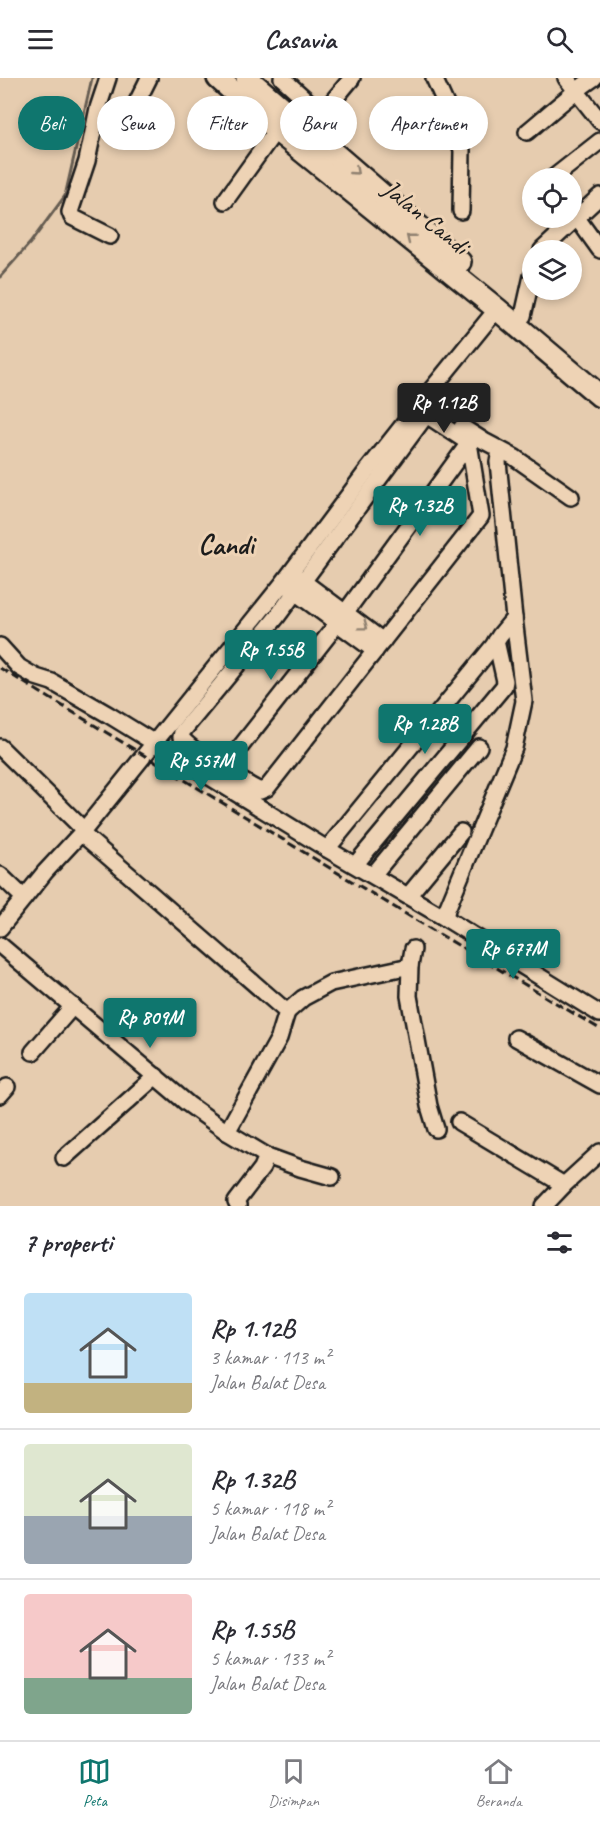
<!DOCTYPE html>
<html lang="id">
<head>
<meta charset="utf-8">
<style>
	body { margin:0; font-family:Caveat,sans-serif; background:#f2f2f3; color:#2b2b33; height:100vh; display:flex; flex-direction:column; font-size:22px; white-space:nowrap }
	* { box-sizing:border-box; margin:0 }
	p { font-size:20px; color:#7c7c81 }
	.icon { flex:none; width:33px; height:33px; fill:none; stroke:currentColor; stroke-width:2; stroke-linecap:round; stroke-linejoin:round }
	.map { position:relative; height:1128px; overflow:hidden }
	.drawer { display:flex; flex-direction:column; background:#fff; flex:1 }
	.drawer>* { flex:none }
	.top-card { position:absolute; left:18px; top:18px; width:564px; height:54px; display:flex; gap:12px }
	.buttons { position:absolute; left:522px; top:90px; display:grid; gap:12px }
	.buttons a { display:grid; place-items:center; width:60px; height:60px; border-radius:50%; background:#fff; box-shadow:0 3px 9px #0003; font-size:30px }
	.price { position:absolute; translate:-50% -51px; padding:0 14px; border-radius:6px; background:#0f766e; color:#fff; font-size:20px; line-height:39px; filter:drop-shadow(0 2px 3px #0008) }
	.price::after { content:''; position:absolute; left:50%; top:36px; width:18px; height:14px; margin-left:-9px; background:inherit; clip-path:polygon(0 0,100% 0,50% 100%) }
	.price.active { background:#222; color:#fff }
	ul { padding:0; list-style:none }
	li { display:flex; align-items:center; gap:18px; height:150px; padding:0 24px }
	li+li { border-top:2px solid #e1e1e2 }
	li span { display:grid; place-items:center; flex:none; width:168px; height:120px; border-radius:6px; color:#555 }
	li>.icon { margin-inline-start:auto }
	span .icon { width:72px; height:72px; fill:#fffc; stroke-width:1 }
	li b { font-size:26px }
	h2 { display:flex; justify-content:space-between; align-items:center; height:72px; padding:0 24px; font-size:26px }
	.tag { padding:0 21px; border-radius:27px; background:#fff; box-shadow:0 3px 9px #0003; font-size:21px; line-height:54px }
	.tag.active { background:#0f766e; color:#fff }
	header { display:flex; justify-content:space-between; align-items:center; height:78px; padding:0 24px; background:#fff; font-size:27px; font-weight:800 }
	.dock { display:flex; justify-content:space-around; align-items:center; height:84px; border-top:2px solid #e1e1e2; background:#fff; font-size:16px; color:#7c7c81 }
	.dock a { display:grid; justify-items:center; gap:3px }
	.dock .active { color:#0f766e }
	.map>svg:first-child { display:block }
</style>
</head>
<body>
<header><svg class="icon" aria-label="menu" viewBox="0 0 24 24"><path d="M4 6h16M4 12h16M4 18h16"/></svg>Casavia<svg class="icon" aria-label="search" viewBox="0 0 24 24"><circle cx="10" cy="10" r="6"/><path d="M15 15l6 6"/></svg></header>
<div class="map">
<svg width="600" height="1128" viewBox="0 0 600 1128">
	<rect width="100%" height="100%" fill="#e6ccaf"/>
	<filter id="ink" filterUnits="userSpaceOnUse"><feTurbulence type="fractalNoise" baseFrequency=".0167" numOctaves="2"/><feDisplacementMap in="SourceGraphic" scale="12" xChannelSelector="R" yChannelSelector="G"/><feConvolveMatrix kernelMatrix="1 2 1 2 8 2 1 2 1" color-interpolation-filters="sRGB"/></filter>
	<g filter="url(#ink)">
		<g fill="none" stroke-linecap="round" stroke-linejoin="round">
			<path stroke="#655c51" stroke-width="3" d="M0 199 31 164 65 118 92 0"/>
			<defs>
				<g id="minor">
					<path d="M108 0 98 30 87 83 70 134 72 139 110 158"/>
					<path d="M282 0 322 36 352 0"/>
					<path d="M434 0 448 31 462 72 461 133"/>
					<path d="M566 0 600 43"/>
					<path d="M123 52 149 0"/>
					<path d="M527 54C549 36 570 16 594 0"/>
					<path d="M553 100 600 63"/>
					<path d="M225 123 276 52"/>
					<path d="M572 133 600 172"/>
					<path d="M542 172 600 118"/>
					<path d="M523 238 532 198"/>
					<path d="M428 338 469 365 481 438 267 710 260 713C243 704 189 672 181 659L182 654 276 540 424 340Z"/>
					<path d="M462 349 484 363 514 379 571 419"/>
					<path d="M296 498 383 563"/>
					<path d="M288 509 375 573"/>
					<path d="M0 568 19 589 36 599 52 604 109 637 327 771 445 840 600 936"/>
					<path d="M0 669 84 752"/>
					<path d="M223 691 337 546 469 365"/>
					<path d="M81 755 287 934 279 960 227 1054"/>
					<path d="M327 771 493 568 500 557 514 540"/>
					<path d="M355 787 504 608 505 603 496 563"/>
					<path d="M0 797 24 820"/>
					<path d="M373 797 479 669"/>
					<path d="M408 818 461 754"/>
					<path d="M445 840 447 831 514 670 524 623 514 540 498 384 500 372"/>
					<path d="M0 850 45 794 84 752 283 505 366 394 423 322 497 231"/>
					<path d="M0 867 188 1026 227 1054 267 1078 262 1090 236 1124 238 1128"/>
					<path d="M410 888 413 871"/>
					<path d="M287 934 303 920 331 905 410 888 409 918 429 1028 436 1051"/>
					<path d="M516 960 600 1007"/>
					<path d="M33 974 73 928"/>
					<path d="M0 1017 7 1009"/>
					<path d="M459 1044 564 1107"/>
					<path d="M267 1078 300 1090 332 1099"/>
					<path d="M64 1080 156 998"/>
					<path d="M544 1128 564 1107 600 1074"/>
				</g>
				<g id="highway">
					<path d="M218 0 276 52 497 231 600 318"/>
					<path d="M247 0 460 184"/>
				</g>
			</defs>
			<use href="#minor" stroke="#1c1c1c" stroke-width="20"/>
			<use href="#highway" stroke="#1c1c1c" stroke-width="26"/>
			<use href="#minor" stroke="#eed3b5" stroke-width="15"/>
			<use href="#highway" stroke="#eed3b5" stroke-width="21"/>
			<path stroke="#1c1c1c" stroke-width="3" stroke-dasharray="9 4.5" stroke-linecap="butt" d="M0 590 419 844 600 951"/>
		</g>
		<defs><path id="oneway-chevron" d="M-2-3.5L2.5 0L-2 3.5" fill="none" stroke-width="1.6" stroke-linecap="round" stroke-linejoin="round" transform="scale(1.5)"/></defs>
		<g stroke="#908170">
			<use href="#oneway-chevron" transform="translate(355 93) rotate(41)"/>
			<use href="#oneway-chevron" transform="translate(410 160) rotate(-141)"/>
			<use href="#oneway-chevron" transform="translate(364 548) rotate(37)"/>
		</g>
	</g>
	<g text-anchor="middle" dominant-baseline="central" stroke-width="6" stroke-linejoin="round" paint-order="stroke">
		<g font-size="26" fill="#1c1c1c" stroke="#eed3b5">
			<text transform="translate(426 139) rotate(39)">Jalan Candi</text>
		</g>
		<g font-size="28" font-weight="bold" fill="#1c1c1c" stroke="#eed3b5">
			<text x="226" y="466">Candi</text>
		</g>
	</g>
</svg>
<div class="buttons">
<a><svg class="icon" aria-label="locate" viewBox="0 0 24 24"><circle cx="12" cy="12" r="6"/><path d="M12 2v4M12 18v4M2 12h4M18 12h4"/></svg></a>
<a><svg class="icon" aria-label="layers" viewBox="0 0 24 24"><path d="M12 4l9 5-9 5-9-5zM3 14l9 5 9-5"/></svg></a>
</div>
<b class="price active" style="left:444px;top:356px">Rp 1.12B</b>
<b class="price" style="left:420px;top:459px">Rp 1.32B</b>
<b class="price" style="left:271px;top:603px">Rp 1.55B</b>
<b class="price" style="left:425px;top:677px">Rp 1.28B</b>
<b class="price" style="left:201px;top:714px">Rp 557M</b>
<b class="price" style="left:513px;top:902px">Rp 677M</b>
<b class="price" style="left:150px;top:971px">Rp 809M</b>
<div class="top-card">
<a class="tag active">Beli</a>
<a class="tag">Sewa</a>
<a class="tag">Filter</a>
<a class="tag">Baru</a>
<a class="tag">Apartemen</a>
</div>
</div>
<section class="drawer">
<h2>7 properti<svg class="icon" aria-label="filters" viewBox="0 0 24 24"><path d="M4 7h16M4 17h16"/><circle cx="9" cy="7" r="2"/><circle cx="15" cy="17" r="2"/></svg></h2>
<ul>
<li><span style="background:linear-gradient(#bfe0f5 75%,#c2b280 0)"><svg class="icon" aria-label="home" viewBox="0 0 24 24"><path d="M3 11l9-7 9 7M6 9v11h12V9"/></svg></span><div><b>Rp 1.12B</b><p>3 kamar · 113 m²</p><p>Jalan Balat Desa</p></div></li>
<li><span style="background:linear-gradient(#dfe7d0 60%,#9aa5b1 0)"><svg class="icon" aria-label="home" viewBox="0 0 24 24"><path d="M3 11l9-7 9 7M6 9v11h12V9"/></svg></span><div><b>Rp 1.32B</b><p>5 kamar · 118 m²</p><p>Jalan Balat Desa</p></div></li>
<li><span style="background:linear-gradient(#f6c9c9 70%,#7fa58c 0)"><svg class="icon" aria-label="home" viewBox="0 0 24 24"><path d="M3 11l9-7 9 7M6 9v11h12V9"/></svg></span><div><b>Rp 1.55B</b><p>5 kamar · 133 m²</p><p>Jalan Balat Desa</p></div></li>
</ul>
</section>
<nav class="dock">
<a class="active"><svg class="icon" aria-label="map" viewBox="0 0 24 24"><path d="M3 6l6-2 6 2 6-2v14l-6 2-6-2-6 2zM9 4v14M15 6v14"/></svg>Peta</a>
<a><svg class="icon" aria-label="saved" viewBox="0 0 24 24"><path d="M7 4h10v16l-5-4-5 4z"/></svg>Disimpan</a>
<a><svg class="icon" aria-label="home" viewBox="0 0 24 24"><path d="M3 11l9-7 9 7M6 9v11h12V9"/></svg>Beranda</a>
</nav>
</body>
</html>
